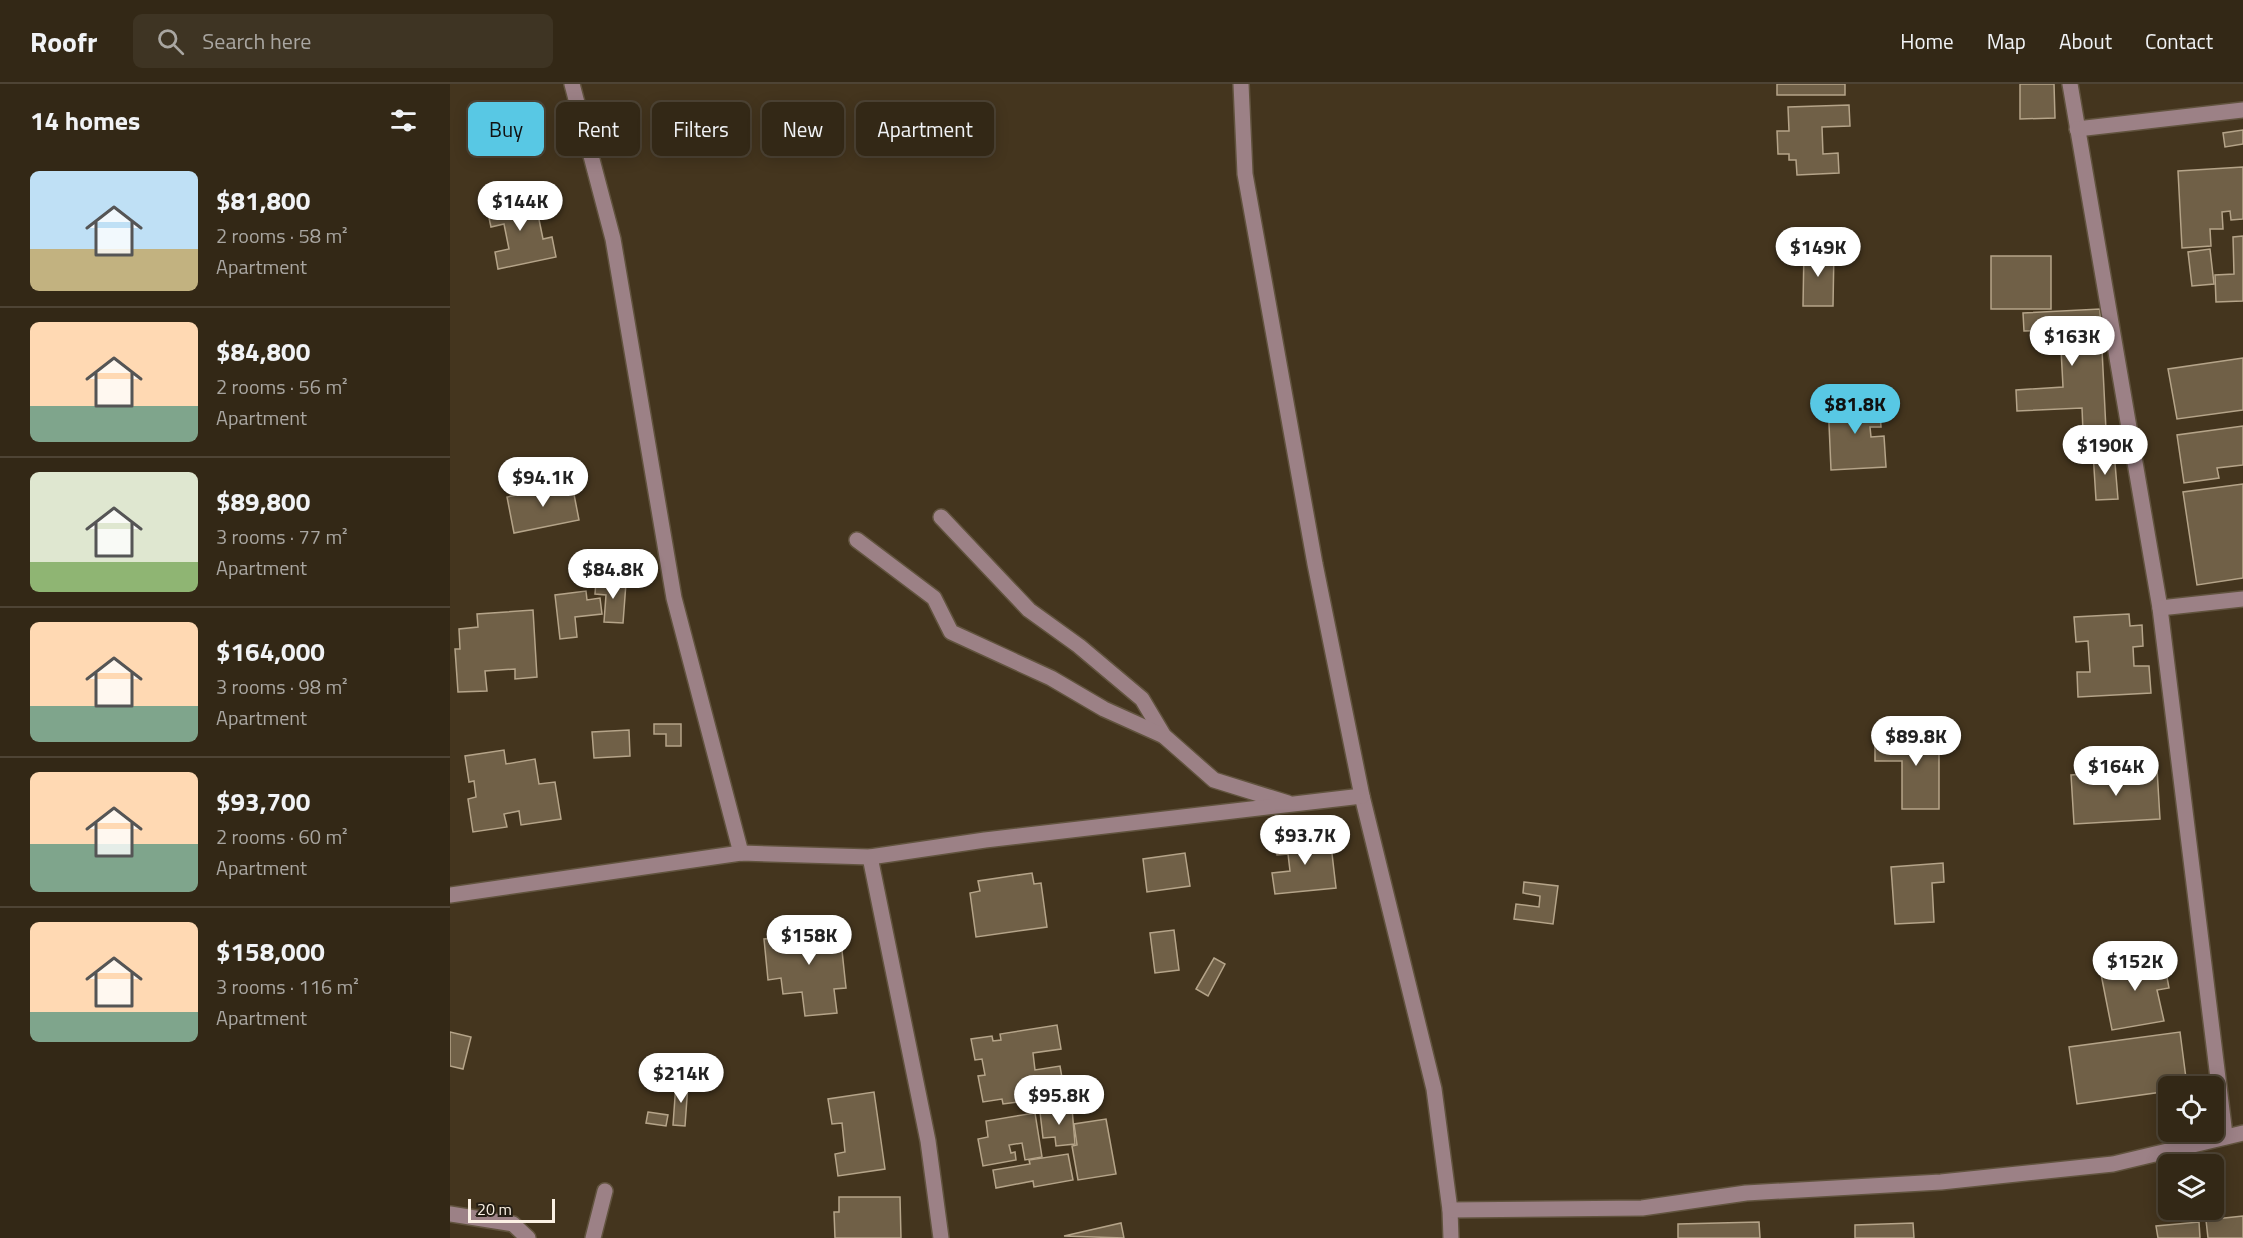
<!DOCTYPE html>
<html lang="en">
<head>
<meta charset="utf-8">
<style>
	body { margin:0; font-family:"Titillium Web",sans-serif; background:#3e3423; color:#f1f3f6; height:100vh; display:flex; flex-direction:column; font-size:22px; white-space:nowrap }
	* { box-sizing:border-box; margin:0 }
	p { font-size:20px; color:#a9a6a1 }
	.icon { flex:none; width:33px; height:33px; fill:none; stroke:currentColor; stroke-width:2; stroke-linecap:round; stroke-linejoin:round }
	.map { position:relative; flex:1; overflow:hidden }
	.side { display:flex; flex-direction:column; background:#332816; width:450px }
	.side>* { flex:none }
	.guide { position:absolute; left:18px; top:18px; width:570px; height:54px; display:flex; gap:12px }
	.fabs { position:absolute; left:1708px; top:992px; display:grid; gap:12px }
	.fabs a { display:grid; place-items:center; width:66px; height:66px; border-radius:9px; background:#332816; box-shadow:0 3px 15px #0003,0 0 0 2px #4e4435; font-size:30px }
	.scale { position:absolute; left:18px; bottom:15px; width:87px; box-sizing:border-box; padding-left:6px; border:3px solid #fbf1e4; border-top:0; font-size:16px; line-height:21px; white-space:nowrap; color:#fbf1e4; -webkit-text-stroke:4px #251e14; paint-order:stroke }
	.price { position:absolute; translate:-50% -51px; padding:0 14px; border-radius:21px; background:#fff; color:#222; font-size:20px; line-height:39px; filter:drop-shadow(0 2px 3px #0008) }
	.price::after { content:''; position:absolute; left:50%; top:36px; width:18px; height:14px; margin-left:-9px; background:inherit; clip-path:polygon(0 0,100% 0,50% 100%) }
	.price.selected { background:#58c8e4; color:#111 }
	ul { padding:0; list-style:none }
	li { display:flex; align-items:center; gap:18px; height:150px; padding:0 30px }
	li+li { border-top:2px solid #4e4435 }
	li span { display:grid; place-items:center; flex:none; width:168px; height:120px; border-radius:9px; color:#555 }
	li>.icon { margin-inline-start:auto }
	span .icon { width:72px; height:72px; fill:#fffc; stroke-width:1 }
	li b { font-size:26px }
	h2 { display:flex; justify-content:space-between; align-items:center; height:72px; padding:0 30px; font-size:26px }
	.chip { padding:0 21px; border-radius:9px; background:#332816; box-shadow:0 3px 15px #0003,0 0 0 2px #4e4435; font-size:21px; line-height:54px }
	.chip.selected { background:#58c8e4; color:#111 }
	header { display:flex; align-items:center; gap:36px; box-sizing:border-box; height:84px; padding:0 30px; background:#332816; border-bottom:2px solid #4e4435 }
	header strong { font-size:28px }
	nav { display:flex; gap:33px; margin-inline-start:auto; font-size:21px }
	.search { width:420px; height:54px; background:#3e3423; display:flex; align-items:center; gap:15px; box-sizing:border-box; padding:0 21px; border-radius:9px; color:#a9a6a1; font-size:22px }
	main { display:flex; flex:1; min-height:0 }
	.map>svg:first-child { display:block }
</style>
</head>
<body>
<header>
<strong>Roofr</strong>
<div class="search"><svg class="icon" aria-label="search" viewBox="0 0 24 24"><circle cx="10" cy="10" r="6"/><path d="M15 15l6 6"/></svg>Search here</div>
<nav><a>Home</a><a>Map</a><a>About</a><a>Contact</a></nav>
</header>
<main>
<section class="side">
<h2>14 homes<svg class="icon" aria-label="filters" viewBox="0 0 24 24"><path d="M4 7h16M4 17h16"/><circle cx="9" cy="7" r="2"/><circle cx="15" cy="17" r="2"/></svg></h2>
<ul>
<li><span style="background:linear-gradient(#bfe0f5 65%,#c2b280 0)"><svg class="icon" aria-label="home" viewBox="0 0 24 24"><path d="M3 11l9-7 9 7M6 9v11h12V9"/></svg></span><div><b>$81,800</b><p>2 rooms · 58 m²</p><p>Apartment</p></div></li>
<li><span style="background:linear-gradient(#ffd9b3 70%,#7fa58c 0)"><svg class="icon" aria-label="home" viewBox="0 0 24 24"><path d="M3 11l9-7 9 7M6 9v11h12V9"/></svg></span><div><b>$84,800</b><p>2 rooms · 56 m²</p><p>Apartment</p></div></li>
<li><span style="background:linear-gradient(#dfe7d0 75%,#8fb573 0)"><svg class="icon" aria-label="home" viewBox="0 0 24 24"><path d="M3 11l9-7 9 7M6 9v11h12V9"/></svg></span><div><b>$89,800</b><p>3 rooms · 77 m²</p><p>Apartment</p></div></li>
<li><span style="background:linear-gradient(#ffd9b3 70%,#7fa58c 0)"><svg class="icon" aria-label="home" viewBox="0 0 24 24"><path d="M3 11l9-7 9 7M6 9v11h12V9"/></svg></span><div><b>$164,000</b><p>3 rooms · 98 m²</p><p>Apartment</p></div></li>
<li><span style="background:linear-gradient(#ffd9b3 60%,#7fa58c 0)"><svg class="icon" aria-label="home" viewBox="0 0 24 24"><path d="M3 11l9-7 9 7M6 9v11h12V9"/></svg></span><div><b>$93,700</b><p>2 rooms · 60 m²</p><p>Apartment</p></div></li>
<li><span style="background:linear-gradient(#ffd9b3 75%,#7fa58c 0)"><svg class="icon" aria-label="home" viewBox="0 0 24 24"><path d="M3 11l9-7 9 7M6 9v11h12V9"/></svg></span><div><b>$158,000</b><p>3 rooms · 116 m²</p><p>Apartment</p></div></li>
</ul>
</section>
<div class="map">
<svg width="1793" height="1154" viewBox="0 0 1793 1154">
	<rect width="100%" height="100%" fill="#44351e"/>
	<g fill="#706047" stroke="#b5a489" stroke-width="1.5">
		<rect x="1327" y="0" width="68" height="11"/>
		<path d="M1570 0H1604L1605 34 1570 35Z"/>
		<path d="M1399 21 1400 42 1372 43 1373 70 1388 69 1389 89 1347 91 1346 76H1339V70H1328L1327 47H1339L1338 23Z"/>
		<path d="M1793 46V60L1775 63 1773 49Z"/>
		<path d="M1793 83V135L1781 136 1780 127 1772 128 1773 145H1760L1761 162 1732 164 1728 87Z"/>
		<path d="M84 111 93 155 102 153 106 173 48 185 45 168 59 165 54 140 41 143 36 120Z"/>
		<path d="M1793 152V217L1766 218 1765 191 1784 190 1783 153Z"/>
		<path d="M1354 165H1384L1383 222H1353Z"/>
		<path d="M1760 165 1764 200 1742 202 1738 168Z"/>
		<rect x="1541" y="172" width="60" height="53"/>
		<path d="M1650 225 1656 346 1633 348 1632 324 1567 327 1566 306 1613 303 1610 246 1574 247 1573 229Z"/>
		<path d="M1793 274V326L1727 335 1718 285Z"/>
		<path d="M1429 314 1431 343H1420L1421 353 1434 352 1436 383 1381 386 1378 317Z"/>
		<path d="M1793 342V381L1767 384 1769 394 1734 399 1727 351Z"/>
		<path d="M1664 367 1668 415 1646 416 1643 368Z"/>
		<path d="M122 400 129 436 64 449 57 413Z"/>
		<path d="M1793 400V494L1747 501 1733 408Z"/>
		<path d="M146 497 176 499 173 539 154 538 156 511 145 510Z"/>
		<path d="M136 507 137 516 150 514 152 530 125 533 127 553 110 555 105 511Z"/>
		<path d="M83 526 87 593 65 595V585L35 587 37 607 8 608 5 565H10L9 545 28 543 27 530Z"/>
		<path d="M1679 530 1680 542 1692 541 1693 562 1683 563 1684 582H1699L1701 609 1628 613 1627 588H1640L1638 557 1626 558 1624 533Z"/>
		<path d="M204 640H231V662H216V650H204Z"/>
		<path d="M179 646 180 672 144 674 142 648Z"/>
		<path d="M1450 647 1489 648V725H1452V677H1425V658H1450Z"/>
		<path d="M54 666 56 680 85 675 89 700 105 698 111 735 71 741 69 727 54 730 57 743 23 748 18 715 26 713 24 697 19 698 15 672Z"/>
		<path d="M1707 685 1710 735 1624 740 1621 691Z"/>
		<path d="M865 752 866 762 881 761 886 804 825 810 822 789 840 787 838 770 827 771 826 756Z"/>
		<path d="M735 769 740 802 697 808 693 775Z"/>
		<path d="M1493 779 1494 798 1482 799 1484 838 1445 840 1441 783Z"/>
		<path d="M582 789 584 800 591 799 597 843 526 853 520 809 530 807 528 797Z"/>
		<path d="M1074 798 1108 802 1103 840 1064 835 1066 820 1089 823 1090 812 1073 809Z"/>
		<path d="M378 840 379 849 390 848 396 904 384 905 387 929 355 932 352 908 333 910 331 894 318 896 314 855 343 852 342 844Z"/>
		<path d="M724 846 729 886 705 889 700 849Z"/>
		<path d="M1713 872 1719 904 1707 906 1714 937 1662 946 1650 885Z"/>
		<path d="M764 874 775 880 758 912 746 905Z"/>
		<path d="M607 941 611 965 583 969 585 986 610 982 615 1011 582 1017 580 1005 573 1006 575 1017 553 1020 552 1015 533 1018 528 992 535 991 532 975 525 976 521 955 542 952 543 957 551 956 550 950Z"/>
		<path d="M0 948 21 953 13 985 0 982Z"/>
		<path d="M1730 948 1737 1002H1719V1007L1627 1020 1619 963Z"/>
		<path d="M206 993 222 995 220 1005 204 1002Z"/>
		<path d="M226 999 238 1000 235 1042 223 1041Z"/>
		<path d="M424 1008 435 1085 388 1092 385 1070 395 1068 392 1039 382 1040 378 1015Z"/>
		<path d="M622 1024 625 1060 606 1062 605 1053 593 1054 590 1028Z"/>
		<path d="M198 1028 218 1031 216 1042 196 1039Z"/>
		<path d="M585 1029 592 1073 575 1076 572 1059 559 1061 561 1069 565 1068 566 1076 533 1082 528 1055 538 1053 536 1037Z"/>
		<path d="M656 1035 666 1090 628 1096 622 1062 627 1061 624 1040Z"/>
		<path d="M618 1070 623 1096 584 1103 583 1097 546 1104 543 1086 580 1080 579 1076Z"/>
		<path d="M389 1113H450L451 1154H385L384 1128H389Z"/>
		<path d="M1793 1132V1154H1758L1756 1136Z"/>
		<path d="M1309 1138 1310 1154H1228V1140Z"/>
		<path d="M1749 1138 1750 1154H1708L1706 1142Z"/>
		<path d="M671 1139 674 1154 614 1152Z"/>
		<path d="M1463 1139 1464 1154H1405V1141Z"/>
	</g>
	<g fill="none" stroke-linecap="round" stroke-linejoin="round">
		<defs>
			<g id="minor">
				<path d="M122 0 163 155 224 514 291 769"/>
				<path d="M791 0 795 90 865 480 912 712 984 1005 1000 1126 1001 1154"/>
				<path d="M1620 0 1710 524 1775 1051"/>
				<path d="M1627 45 1793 26"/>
				<path d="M491 433 579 526 629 562 692 615 714 652 764 696 838 719"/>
				<path d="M407 456 484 514 501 548 601 594 654 625 714 652"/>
				<path d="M1710 524 1793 515"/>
				<path d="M420 773 478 1057 491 1154"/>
				<path d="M0 811 291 769 420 773 535 756 912 712"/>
				<path d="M1000 1126 1192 1124 1296 1109 1491 1098 1663 1080 1793 1049"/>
				<path d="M0 1130 63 1140 78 1154"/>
				<path d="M143 1154 155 1107"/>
			</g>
		</defs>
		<use href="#minor" stroke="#61533e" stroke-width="18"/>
		<use href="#minor" stroke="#9c8186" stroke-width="15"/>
	</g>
</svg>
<div class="fabs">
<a><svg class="icon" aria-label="locate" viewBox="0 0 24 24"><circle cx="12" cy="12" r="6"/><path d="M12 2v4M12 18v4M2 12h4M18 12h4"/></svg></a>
<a><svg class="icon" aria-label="layers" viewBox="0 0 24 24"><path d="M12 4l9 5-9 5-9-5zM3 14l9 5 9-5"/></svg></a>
</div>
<div class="scale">20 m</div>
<b class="price" style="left:70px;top:148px">$144K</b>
<b class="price" style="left:1368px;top:194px">$149K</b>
<b class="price" style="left:1622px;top:283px">$163K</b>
<b class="price selected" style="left:1405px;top:351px">$81.8K</b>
<b class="price" style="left:1655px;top:392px">$190K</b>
<b class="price" style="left:93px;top:424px">$94.1K</b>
<b class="price" style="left:163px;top:516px">$84.8K</b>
<b class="price" style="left:1466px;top:683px">$89.8K</b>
<b class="price" style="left:1666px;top:713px">$164K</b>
<b class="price" style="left:855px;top:782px">$93.7K</b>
<b class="price" style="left:359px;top:882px">$158K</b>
<b class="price" style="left:1685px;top:908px">$152K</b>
<b class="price" style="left:231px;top:1020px">$214K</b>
<b class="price" style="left:609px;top:1042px">$95.8K</b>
<div class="guide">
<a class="chip selected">Buy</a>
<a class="chip">Rent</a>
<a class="chip">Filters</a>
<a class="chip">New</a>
<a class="chip">Apartment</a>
</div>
</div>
</main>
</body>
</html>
